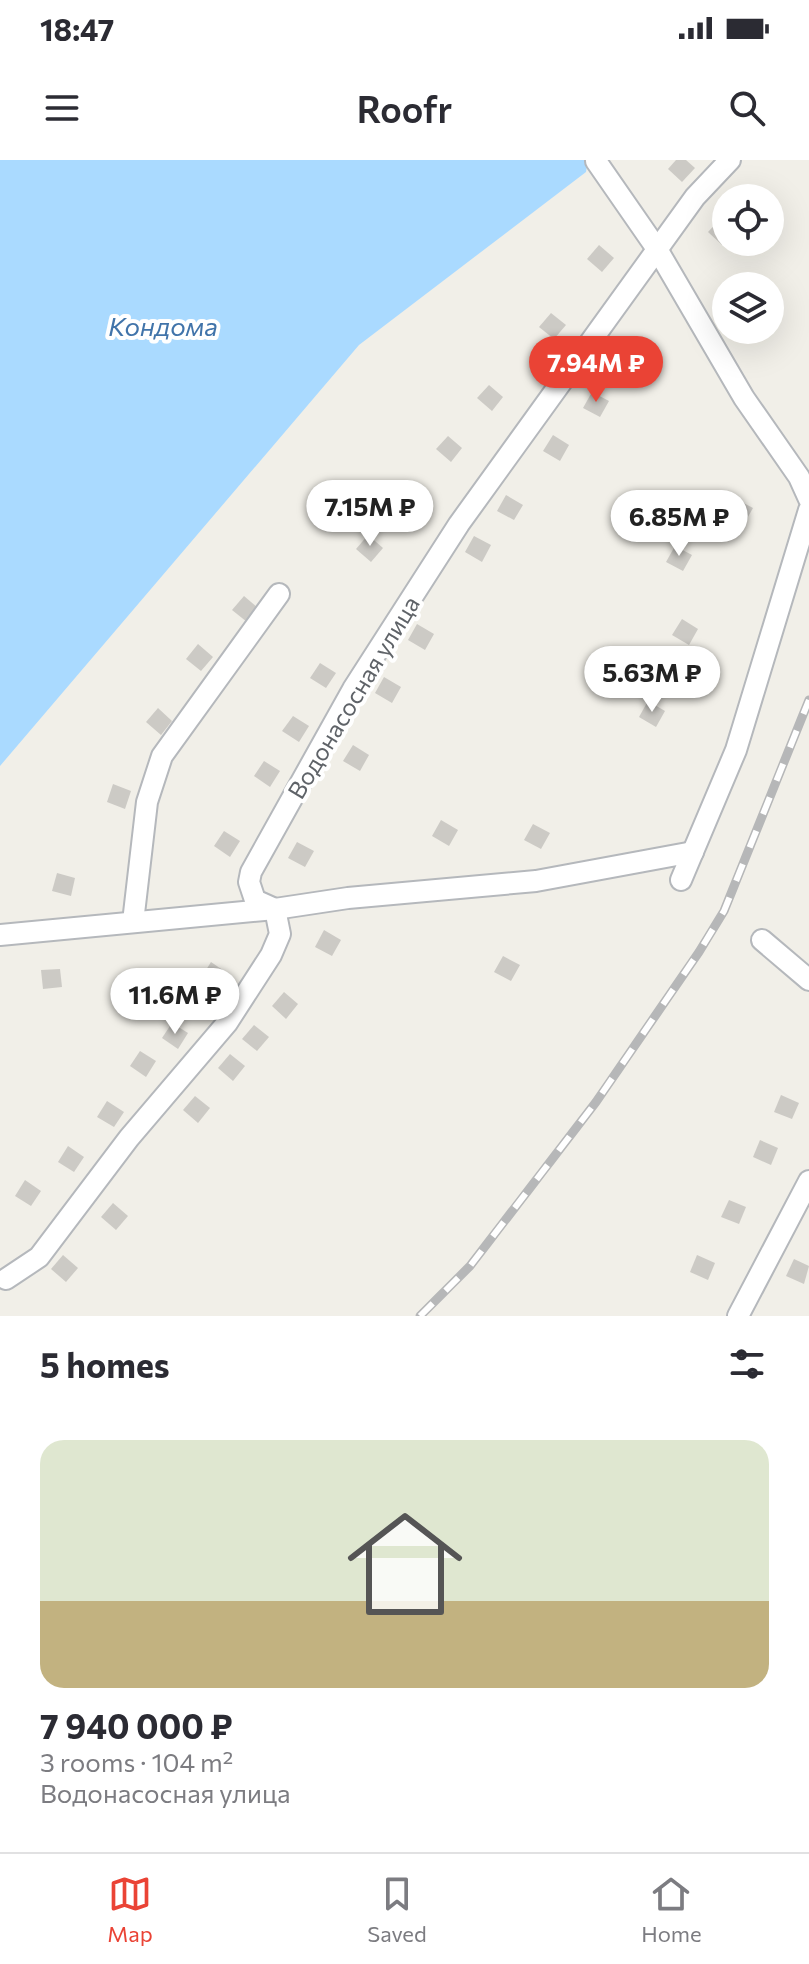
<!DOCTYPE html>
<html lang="en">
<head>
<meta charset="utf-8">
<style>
	body { margin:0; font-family:Commissioner,sans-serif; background:#f7f7f7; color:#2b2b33; height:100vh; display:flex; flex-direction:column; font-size:30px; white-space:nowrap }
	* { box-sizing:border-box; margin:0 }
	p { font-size:26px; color:#7c7c81 }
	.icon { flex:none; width:44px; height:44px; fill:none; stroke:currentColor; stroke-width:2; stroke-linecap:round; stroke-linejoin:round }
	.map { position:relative; height:1156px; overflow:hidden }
	.side { display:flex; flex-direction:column; background:#fff; flex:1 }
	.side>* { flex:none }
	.fabs { position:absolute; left:712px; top:24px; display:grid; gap:16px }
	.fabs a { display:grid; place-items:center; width:72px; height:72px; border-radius:50%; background:#fff; box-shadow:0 8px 32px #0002; font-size:40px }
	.price { position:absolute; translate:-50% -68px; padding:0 18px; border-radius:28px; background:#fff; color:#222; font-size:26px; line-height:52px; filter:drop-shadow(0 2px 4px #0008) }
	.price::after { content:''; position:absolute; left:50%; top:48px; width:24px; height:18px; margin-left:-12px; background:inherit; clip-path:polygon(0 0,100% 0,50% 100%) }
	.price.current { background:#ea4335; color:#fff }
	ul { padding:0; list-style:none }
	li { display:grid; align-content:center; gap:16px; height:424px; padding:0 40px }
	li+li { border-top:2px solid #e1e1e2 }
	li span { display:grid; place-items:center; height:248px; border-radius:24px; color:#555 }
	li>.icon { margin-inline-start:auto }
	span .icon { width:144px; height:144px; fill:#fffc; stroke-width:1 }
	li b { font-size:34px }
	h2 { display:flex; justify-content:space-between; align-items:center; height:96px; padding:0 40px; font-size:34px }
	.status { display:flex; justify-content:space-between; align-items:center; height:56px; padding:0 40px; background:#fff; direction:ltr }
	.status svg { height:22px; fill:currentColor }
	header { display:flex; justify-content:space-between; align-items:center; height:104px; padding:0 40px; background:#fff; font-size:36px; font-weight:600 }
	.dock { display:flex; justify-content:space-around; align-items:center; height:112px; border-top:2px solid #e1e1e2; background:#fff; font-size:22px; color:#7c7c81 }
	.dock a { display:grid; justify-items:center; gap:4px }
	.dock .current { color:#ea4335 }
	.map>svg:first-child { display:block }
</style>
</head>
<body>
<div class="status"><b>18:47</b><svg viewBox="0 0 49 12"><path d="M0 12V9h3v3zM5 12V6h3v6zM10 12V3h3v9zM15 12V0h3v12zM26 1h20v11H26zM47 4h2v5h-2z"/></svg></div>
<header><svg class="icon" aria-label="menu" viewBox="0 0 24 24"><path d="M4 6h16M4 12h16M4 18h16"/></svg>Roofr<svg class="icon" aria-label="search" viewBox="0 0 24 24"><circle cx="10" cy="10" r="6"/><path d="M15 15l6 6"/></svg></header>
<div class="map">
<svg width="809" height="1156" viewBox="0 0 809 1156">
	<rect width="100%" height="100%" fill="#f1efe8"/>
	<path fill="#aadaff" d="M0 0H588L586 12 359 185 0 606Z"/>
	<g fill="#cccac5">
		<path d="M676 0H686L695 8 682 22 668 9Z"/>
		<path d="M720 59 726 64V81L722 85 708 72Z"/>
		<path d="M599 85 614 98 602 112 587 99Z"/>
		<path d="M551 153 566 165 554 179 539 167Z"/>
		<path d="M623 179 639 189 630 205 614 195Z"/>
		<path d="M489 225 503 237 492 251 477 238Z"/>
		<path d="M592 232 609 241 600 257 583 248Z"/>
		<path d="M553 275 569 285 560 301 543 291Z"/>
		<path d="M448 276 462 288 451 302 436 289Z"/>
		<path d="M406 320 422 331 411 346 395 335Z"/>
		<path d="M506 335 523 345 514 360 497 351Z"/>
		<path d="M736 339 753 348 744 364 727 355Z"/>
		<path d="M368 375 383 388 371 402 356 389Z"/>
		<path d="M474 376 491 385 482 402 465 392Z"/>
		<path d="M675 386 692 395 683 411 666 402Z"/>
		<path d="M244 436 258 448 247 462 232 450Z"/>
		<path d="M682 459 698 469 689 485 672 475Z"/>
		<path d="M417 464 434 474 425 490 408 480Z"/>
		<path d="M198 484 213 497 201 511 186 499Z"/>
		<path d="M320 503 336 513 326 528 310 518Z"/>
		<path d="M384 517 401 527 392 543 375 533Z"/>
		<path d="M648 541 665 551 656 567 639 557Z"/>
		<path d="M158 548 172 561 161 575 146 562Z"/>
		<path d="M293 556 309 566 299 582 282 571Z"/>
		<path d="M353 585 369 595 360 611 343 601Z"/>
		<path d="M264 601 280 611 270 627 254 616Z"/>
		<path d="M113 624 131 631 125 649 107 642Z"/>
		<path d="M441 660 458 670 449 686 432 676Z"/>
		<path d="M533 664 550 673 541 689 524 680Z"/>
		<path d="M224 671 240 681 230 697 214 686Z"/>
		<path d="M297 682 314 691 305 707 288 698Z"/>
		<path d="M57 713 75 718 71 736 52 731Z"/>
		<path d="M324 770 341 780 332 796 315 787Z"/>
		<path d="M503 796 520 805 511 821 494 812Z"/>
		<path d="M211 802 227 813 217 828 201 818Z"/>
		<path d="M60 809 62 827 43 829 41 810Z"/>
		<path d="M284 832 298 844 286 859 272 846Z"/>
		<path d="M172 863 188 873 178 889 162 878Z"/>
		<path d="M254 865 269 877 257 891 242 879Z"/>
		<path d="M140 891 156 901 146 917 130 906Z"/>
		<path d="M230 894 245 906 233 921 218 908Z"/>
		<path d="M781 935 799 943 792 959 774 952Z"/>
		<path d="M195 936 210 948 198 963 183 950Z"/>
		<path d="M107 941 124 952 114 967 97 957Z"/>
		<path d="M760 980 778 988 771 1005 753 997Z"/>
		<path d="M68 986 84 997 74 1012 58 1002Z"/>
		<path d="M25 1020 41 1031 31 1046 15 1036Z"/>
		<path d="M729 1040 746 1047 739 1064 721 1057Z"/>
		<path d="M113 1043 128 1056 116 1070 101 1057Z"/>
		<path d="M63 1095 78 1108 66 1122 51 1109Z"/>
		<path d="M697 1095 715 1103 708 1120 690 1112Z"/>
		<path d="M794 1099 809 1106 804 1124 786 1116Z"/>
	</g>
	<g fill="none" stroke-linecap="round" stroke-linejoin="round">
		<defs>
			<g id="minor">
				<path d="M596 1 657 89 744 238 799 317 809 339"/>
				<path d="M681 720 736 590 809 350"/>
				<path d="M275 749 255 740 249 722 251 712 353 529 459 364 695 37 730 0"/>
				<path d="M133 762 147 642 162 596 279 434"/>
				<path d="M0 775 275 749"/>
				<path d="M762 780 809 820"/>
				<path d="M6 1119 39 1097 129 978 227 863 271 795 280 774 275 749 348 738 536 721 693 692"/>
				<path d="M738 1156 809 1021"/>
			</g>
		</defs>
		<use href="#minor" stroke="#b5b8bc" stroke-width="24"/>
		<use href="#minor" stroke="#fff" stroke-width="20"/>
		<defs>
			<path id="rail" d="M420 1156 470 1106 596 942 699 792 724 751 809 540"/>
		</defs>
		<use href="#rail" stroke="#b6b7b8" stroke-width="9"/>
		<use href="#rail" stroke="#fff" stroke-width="6" stroke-dasharray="18" stroke-linecap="butt"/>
	</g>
	<g text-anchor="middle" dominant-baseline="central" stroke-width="8" stroke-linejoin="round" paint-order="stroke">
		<g font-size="24" fill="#5f6368" stroke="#fff">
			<text transform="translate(353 537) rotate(-59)">Водонасосная улица</text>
		</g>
		<g font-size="26" font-style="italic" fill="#4174aa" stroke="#fff">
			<text x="163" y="165">Кондома</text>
		</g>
	</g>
</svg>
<div class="fabs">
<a><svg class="icon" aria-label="locate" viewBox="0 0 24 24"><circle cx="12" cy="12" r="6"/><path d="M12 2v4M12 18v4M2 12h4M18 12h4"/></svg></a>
<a><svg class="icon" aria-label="layers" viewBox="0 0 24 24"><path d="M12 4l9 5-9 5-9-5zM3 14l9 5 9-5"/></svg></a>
</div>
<b class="price current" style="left:596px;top:244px">7.94M ₽</b>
<b class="price" style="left:370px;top:388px">7.15M ₽</b>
<b class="price" style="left:679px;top:398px">6.85M ₽</b>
<b class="price" style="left:652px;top:554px">5.63M ₽</b>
<b class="price" style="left:175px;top:876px">11.6M ₽</b>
</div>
<section class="side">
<h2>5 homes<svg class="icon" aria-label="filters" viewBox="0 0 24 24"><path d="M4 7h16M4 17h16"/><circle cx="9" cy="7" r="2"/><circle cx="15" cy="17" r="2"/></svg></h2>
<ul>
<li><span style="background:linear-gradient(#dfe7d0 65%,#c2b280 0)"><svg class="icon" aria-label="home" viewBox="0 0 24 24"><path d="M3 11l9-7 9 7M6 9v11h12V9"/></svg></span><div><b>7 940 000 ₽</b><p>3 rooms · 104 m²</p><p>Водонасосная улица</p></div></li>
</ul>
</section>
<nav class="dock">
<a class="current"><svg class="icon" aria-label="map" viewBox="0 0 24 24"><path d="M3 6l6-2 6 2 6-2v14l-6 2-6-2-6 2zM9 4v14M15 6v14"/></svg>Map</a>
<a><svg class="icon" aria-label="saved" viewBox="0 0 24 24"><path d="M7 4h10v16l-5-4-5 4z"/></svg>Saved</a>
<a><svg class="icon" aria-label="home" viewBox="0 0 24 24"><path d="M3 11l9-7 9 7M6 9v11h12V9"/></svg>Home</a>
</nav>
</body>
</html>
